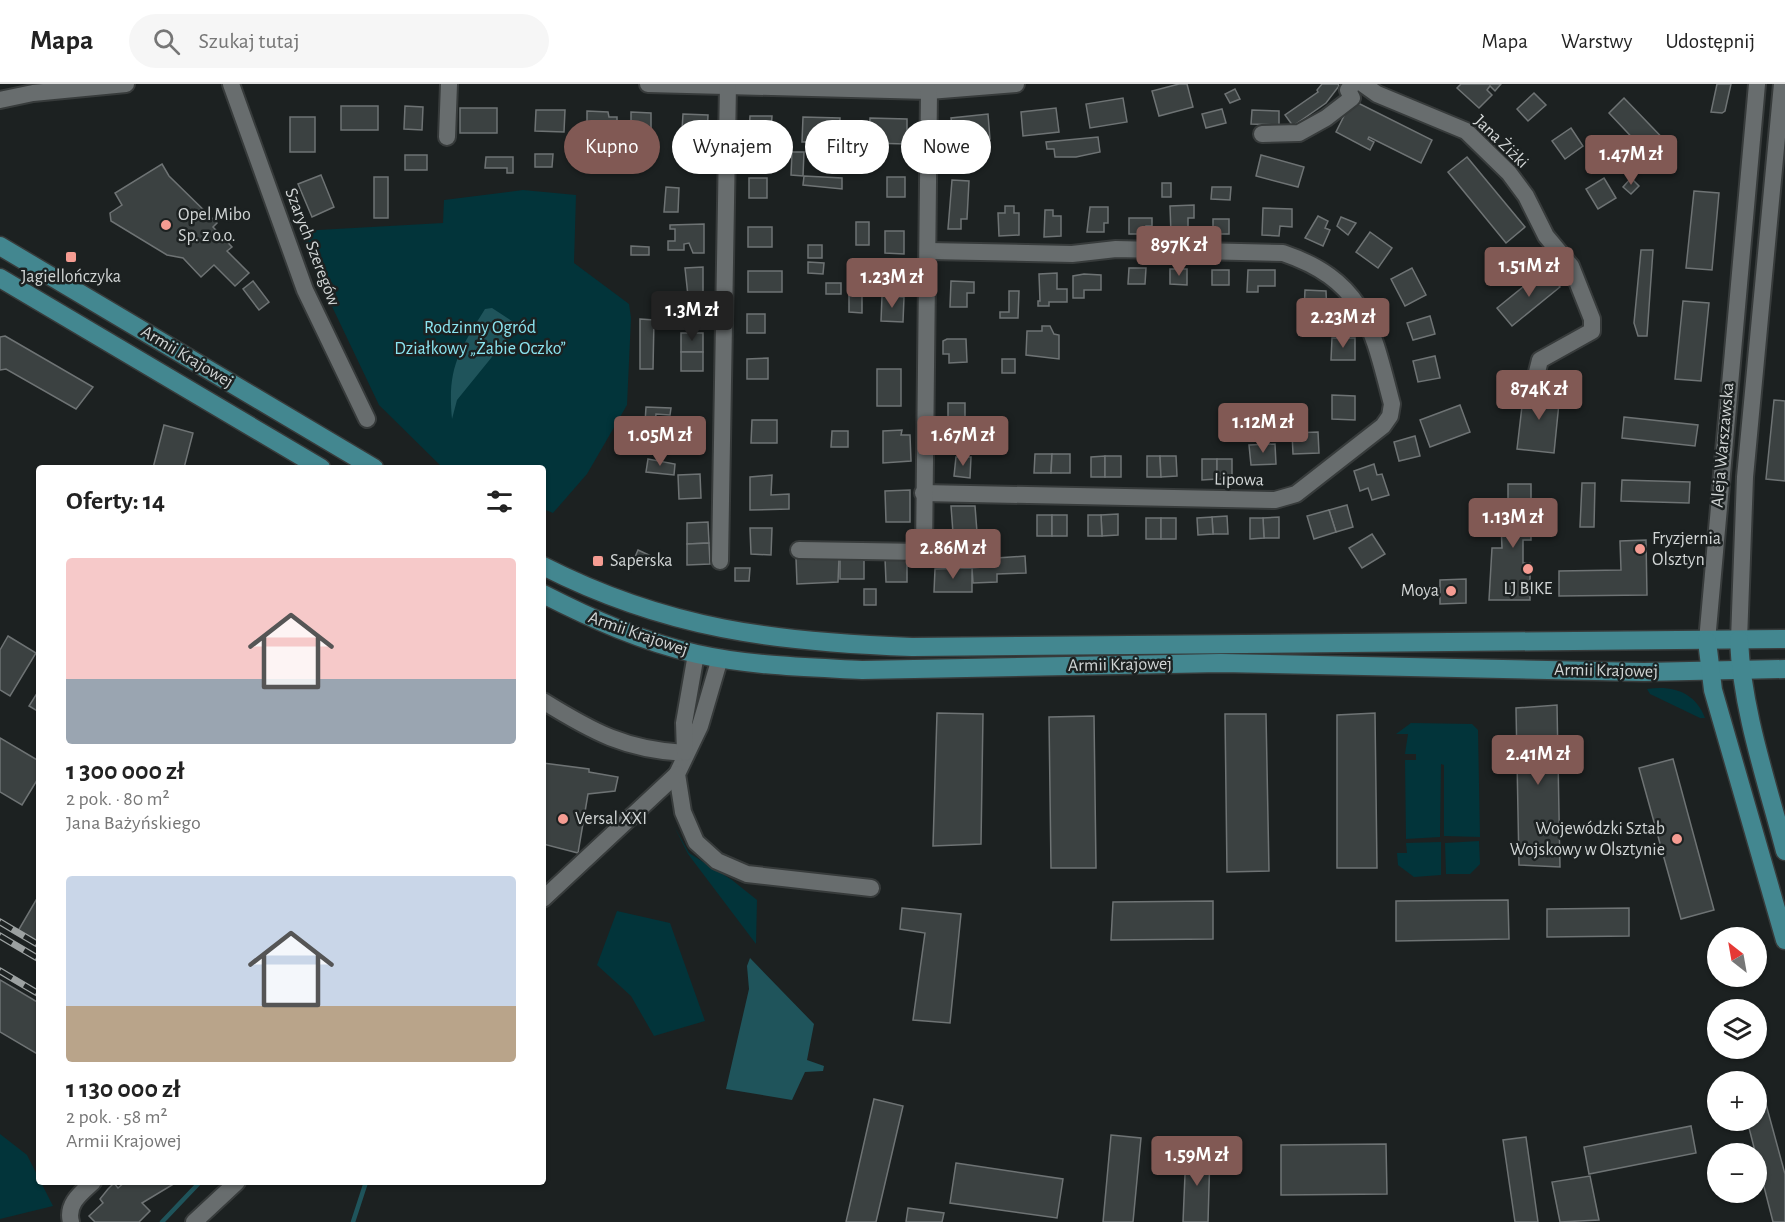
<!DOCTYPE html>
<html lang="pl">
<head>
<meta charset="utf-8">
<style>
	body { margin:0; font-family:"Alegreya Sans",sans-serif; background:#f6f6f6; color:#222; height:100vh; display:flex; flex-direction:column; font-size:22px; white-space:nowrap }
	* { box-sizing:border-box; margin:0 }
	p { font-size:20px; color:#767676 }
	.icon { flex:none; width:33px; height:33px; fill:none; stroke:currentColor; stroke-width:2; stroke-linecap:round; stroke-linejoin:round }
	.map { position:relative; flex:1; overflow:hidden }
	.sheet { position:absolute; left:36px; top:381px; width:510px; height:720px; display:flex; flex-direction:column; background:#fff; border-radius:6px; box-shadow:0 2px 4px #0004 }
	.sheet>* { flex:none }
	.guide { position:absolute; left:564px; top:36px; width:570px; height:54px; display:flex; gap:12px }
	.needle { width:39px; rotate:329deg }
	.tools { position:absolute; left:1707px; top:843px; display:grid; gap:12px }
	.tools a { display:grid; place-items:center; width:60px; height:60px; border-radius:50%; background:#fff; box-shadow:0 2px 4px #0004; font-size:30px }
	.price { position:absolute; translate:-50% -51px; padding:0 14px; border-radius:6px; background:#815954; color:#fff; font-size:20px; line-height:39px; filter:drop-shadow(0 2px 3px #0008) }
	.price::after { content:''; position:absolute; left:50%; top:36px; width:18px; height:14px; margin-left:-9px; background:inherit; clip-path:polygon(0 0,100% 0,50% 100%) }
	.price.active { background:#222; color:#fff }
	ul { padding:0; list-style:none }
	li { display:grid; align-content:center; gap:12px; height:318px; padding:0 30px }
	li span { display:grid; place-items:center; height:186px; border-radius:6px; color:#555 }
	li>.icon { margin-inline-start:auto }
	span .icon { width:108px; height:108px; fill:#fffc; stroke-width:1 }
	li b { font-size:26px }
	h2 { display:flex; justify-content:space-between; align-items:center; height:72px; padding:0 30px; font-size:26px }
	.pill { padding:0 21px; border-radius:27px; background:#fff; box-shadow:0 2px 4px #0004; font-size:21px; line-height:54px }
	.pill.active { background:#815954; color:#fff }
	header { display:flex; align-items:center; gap:36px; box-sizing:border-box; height:84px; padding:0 30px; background:#fff; border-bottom:2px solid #e0e0e0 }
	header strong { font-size:28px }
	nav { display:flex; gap:33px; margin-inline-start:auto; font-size:21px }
	.search { width:420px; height:54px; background:#f6f6f6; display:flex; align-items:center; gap:15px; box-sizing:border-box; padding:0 21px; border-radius:33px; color:#767676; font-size:22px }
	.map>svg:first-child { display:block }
</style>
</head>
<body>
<header>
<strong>Mapa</strong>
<div class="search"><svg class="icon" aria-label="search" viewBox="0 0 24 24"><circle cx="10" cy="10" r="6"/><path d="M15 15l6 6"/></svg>Szukaj tutaj</div>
<nav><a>Mapa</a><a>Warstwy</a><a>Udostępnij</a></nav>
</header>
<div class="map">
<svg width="1785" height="1138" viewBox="0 0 1785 1138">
	<rect width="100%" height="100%" fill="#1c2121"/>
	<g fill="#02343a">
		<path d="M523 106 576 111 574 179 629 220 631 234 627 321 587 390 553 429 543 425V384H443L379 321 317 191 300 147 443 139 444 116Z"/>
		<path d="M1647 605C1673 601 1695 608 1705 634H1700L1650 610Z"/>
		<path d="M1411 639 1472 640 1478 646 1480 753 1444 752V681L1441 680 1440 753 1406 755 1405 676H1416V670H1405L1408 650H1396Z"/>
		<path d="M674 742 689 769 732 796 757 816 756 860 688 770Z"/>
		<path d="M1479 757 1480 780 1470 790H1446L1445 759Z"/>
		<path d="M1441 758V791L1414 793 1398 781 1397 769H1407L1406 759Z"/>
		<path d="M617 827 670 839 705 937 654 952 631 912 597 881Z"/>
		<path d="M0 1050 27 1071 53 1122 0 1135Z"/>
	</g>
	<g fill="#1f545b">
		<path d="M492 224 518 241 457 316 452 335C447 284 459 267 485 225Z"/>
		<path d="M750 874 814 940 807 976 824 982 823 987 805 988 792 1016 726 1005 749 905 747 882Z"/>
	</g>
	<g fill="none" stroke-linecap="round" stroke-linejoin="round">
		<g stroke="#1f545b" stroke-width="4.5">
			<path d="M162 1138 200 1098"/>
			<path d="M353 1138 366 1098"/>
		</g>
	</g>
	<g fill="#3b4141" stroke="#6e7374" stroke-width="1.5">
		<path d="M1179 0H1187L1193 23 1159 32 1152 7Z"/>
		<path d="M1338 0 1339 2 1326 19 1293 42 1285 31 1318 8 1317 6 1322 0Z"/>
		<path d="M1461 0H1501L1495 7 1490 2 1487 6 1492 11 1479 24 1457 4Z"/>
		<path d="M1717 0H1731L1725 27 1722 29 1711 28Z"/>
		<path d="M1235 5 1240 15 1230 19 1225 10Z"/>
		<path d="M1534 9 1546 21 1528 37 1517 25Z"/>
		<path d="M1123 14 1127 38 1090 44 1086 20Z"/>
		<path d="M1624 14 1674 66 1658 81 1609 29Z"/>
		<path d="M1352 16 1432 56 1421 79 1369 53 1368 55 1374 58 1370 66 1336 48Z"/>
		<rect x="341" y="22" width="37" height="24"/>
		<path d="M405 22 423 23 422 46 404 45Z"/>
		<rect x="460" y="24" width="37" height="25"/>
		<path d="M1056 24 1059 48 1023 52 1021 28Z"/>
		<path d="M1222 25 1226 39 1206 44 1202 30Z"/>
		<path d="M536 26H565L564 48 535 47Z"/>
		<path d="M1252 26 1279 27V41L1251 40Z"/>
		<path d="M587 27 608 28 609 33H617V48H587Z"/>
		<path d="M631 28 651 29V48H631Z"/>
		<path d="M683 30 708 31 706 76 704 79 680 78Z"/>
		<path d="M988 30 990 55 954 58 951 34Z"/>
		<path d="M750 32H772L770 60H760V53L749 52Z"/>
		<rect x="290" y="33" width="25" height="35"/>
		<path d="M803 33 840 34 839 58H802Z"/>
		<path d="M870 34 907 35V60L869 59Z"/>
		<path d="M1571 44 1583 62 1565 75 1552 57Z"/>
		<path d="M1098 53 1100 68 1076 73H1055L1054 65H1047L1046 58Z"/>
		<path d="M792 68H804L803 92 791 91Z"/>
		<path d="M535 70H553L552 83H535Z"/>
		<rect x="405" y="71" width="22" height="15"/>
		<path d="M1261 71 1304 83 1298 103 1256 92Z"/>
		<path d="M486 73H513V89H507V84H485Z"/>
		<path d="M1467 73 1525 143 1506 159 1448 88Z"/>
		<path d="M162 80 169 92 217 139 213 143 232 163 227 167 249 189 235 202 214 181 201 193 183 174 167 171 111 137 110 129 122 121 115 109Z"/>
		<path d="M321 91 334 123 312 133 298 100Z"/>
		<path d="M804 92 842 94V105L803 101Z"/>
		<rect x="374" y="93" width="14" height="41"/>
		<rect x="887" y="93" width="18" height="20"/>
		<rect x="749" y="94" width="18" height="20"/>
		<path d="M1604 94 1616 114 1598 125 1586 105Z"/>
		<path d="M1631 94 1639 102 1631 110 1623 103Z"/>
		<path d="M952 96 969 97 967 135H961V145H948Z"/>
		<rect x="1162" y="99" width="9" height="14"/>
		<path d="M666 103 679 104 678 128H664Z"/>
		<path d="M1212 103H1231L1230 116 1211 115Z"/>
		<path d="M1694 107 1719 109 1712 186 1686 184Z"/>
		<path d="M1194 121V134H1188V150H1171L1170 122Z"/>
		<path d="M1005 122H1014V129H1019V151L999 152 998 129H1005Z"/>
		<path d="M1090 123H1108V139H1104V148H1087Z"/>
		<path d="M1263 124 1292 125V143L1280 142 1279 152 1262 151Z"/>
		<path d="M1045 126H1053V132H1061V152L1044 153Z"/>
		<path d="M1318 132 1328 137 1325 144 1330 146 1323 162 1305 154Z"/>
		<path d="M1341 133 1356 139 1348 151 1337 142Z"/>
		<path d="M1129 134H1152V142H1146V150H1129Z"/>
		<rect x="1213" y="135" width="16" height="15"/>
		<rect x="856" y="138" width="13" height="23"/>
		<path d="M704 140V169H693L689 159 684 160V166H668V157H675V145H670V141Z"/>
		<rect x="748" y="143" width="24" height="20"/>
		<path d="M885 147H904V170L885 169Z"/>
		<path d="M1370 148 1392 164 1378 184 1356 168Z"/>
		<rect x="808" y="161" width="14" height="13"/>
		<path d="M631 162 649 163V171H631Z"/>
		<path d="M1641 166H1653L1647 252H1638L1634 239Z"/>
		<path d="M808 178 824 179 823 190 808 189Z"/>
		<path d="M703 183V212H688L685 184Z"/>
		<path d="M1129 184H1146L1145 200H1128Z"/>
		<path d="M1412 184 1426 211 1405 222 1391 195Z"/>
		<path d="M1170 185H1187V201L1170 200Z"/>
		<path d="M1545 185 1560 203 1512 242 1497 224Z"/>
		<rect x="1212" y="186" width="17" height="15"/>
		<path d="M1248 186H1275V202H1258V208H1247Z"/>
		<rect x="748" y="187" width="34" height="21"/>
		<path d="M1057 189V205H1067V218H1049V222H1038V217H1040L1039 190Z"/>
		<path d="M1084 190 1101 191V206H1084V214H1073V192Z"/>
		<path d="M253 197 269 218 259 226 243 205Z"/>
		<path d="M951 197 974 198V209H967V223H950Z"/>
		<rect x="826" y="199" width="15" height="11"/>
		<path d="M1305 206 1326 207 1327 230 1304 228Z"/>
		<path d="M1009 207H1019L1018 234H1000V228H1009Z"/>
		<path d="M849 211 862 212V229L849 228Z"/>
		<path d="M882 212 904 213 903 238 881 237Z"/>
		<path d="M1683 217 1709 219 1701 297 1675 295Z"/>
		<rect x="747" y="230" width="18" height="19"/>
		<path d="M1430 232 1435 250 1413 256 1407 239Z"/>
		<path d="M640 235 654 236 653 285H640Z"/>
		<path d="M1042 242H1050L1054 250 1059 251V275L1026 271 1027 247H1042Z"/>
		<rect x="681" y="249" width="22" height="19"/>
		<path d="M5 252 93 303 76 325 6 285 0 286V253Z"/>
		<path d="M1332 254H1355V276H1331Z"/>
		<path d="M947 255H966L967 278 949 279V270H943V257Z"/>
		<rect x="681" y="268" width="22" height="19"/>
		<path d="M1435 272 1440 294 1418 298 1413 277Z"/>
		<path d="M768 274V295H747V275Z"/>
		<rect x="1002" y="275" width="13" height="14"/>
		<rect x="877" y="285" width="24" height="37"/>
		<path d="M1524 305 1560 309 1554 369 1517 365Z"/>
		<path d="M1332 311 1355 312V336L1332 335Z"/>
		<path d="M1774 316 1785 317V397L1766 395Z"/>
		<rect x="948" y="319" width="17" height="16"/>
		<path d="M1460 321 1470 348 1430 363 1420 336Z"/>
		<path d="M646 323 671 324 670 331 656 330 655 340 645 339Z"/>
		<path d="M1624 333 1698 341 1695 362 1622 354Z"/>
		<path d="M703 334V358L680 359 678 335Z"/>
		<path d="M752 336H777V359H751Z"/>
		<path d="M164 341 193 349 184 384H153Z"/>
		<path d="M902 346 901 351H910L911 377 883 379V347Z"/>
		<path d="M832 347H848V363H831Z"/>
		<path d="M1318 348 1319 369 1293 370 1292 349Z"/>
		<path d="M992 349 1007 350V364L992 363Z"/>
		<path d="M1415 352 1420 372 1399 377 1394 358Z"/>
		<path d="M1275 360 1276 380 1251 381 1249 361Z"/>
		<path d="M1035 370H1052L1051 389H1034Z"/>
		<path d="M1052 370H1070V389H1051Z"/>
		<path d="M1105 372V393H1091V373Z"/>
		<rect x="1105" y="372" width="16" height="21"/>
		<path d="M1147 372H1160L1161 393H1147Z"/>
		<path d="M1160 372H1176L1177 392 1161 393Z"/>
		<path d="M956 373H971L970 394 954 392Z"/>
		<path d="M648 375 675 380 674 391 646 388Z"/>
		<path d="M1202 375H1217V395L1202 396Z"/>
		<rect x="1217" y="375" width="15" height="20"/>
		<path d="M1374 380 1377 391 1382 390 1389 411 1372 416 1368 404 1360 407 1354 387Z"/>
		<path d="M700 390 701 414 679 415 678 391Z"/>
		<path d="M772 391 771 411 789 410V425L750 426V393Z"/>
		<path d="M1622 396 1690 398 1689 419 1621 417Z"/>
		<path d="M1582 399H1595L1594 443H1580Z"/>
		<path d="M1508 400H1531V456H1523V479H1530V516H1489L1492 464H1502L1501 439H1508Z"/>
		<path d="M910 406V438H886L885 407Z"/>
		<path d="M1347 421 1353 443 1336 448 1329 426Z"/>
		<path d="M951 422H975L977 448 953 449Z"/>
		<path d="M1329 426 1336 448 1314 455 1307 432Z"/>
		<path d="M1118 430V451L1102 452 1101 431Z"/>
		<rect x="1037" y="431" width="15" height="21"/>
		<rect x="1052" y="431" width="15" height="21"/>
		<path d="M1088 431H1101L1102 452H1088Z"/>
		<path d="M1227 432 1228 450H1213L1212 433Z"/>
		<path d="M1212 433 1213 450 1198 451 1197 434Z"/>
		<path d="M1279 433V454H1264L1263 434Z"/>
		<rect x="1146" y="434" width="15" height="21"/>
		<rect x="1161" y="434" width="15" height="21"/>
		<path d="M1250 434H1263L1264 454 1250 455Z"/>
		<path d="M708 438 709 459 687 460V439Z"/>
		<path d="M750 444H772L771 471 751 470Z"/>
		<path d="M1372 450 1385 470 1362 484 1349 464Z"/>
		<path d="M1646 456 1647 511 1559 512V487L1621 486 1620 457Z"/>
		<path d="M709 459 710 480 687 481V460Z"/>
		<path d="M638 466 660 476 657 482 635 473Z"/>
		<path d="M1025 472 1026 489 997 490V498L973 499 972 484 982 483V475Z"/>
		<rect x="840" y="473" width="24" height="22"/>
		<path d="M907 473V498H886L885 474Z"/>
		<path d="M796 474H839L838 498 797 500Z"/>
		<path d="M735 484H750L749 497H735Z"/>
		<path d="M972 484V508H934L935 485Z"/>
		<path d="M1466 495V519L1440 520V496Z"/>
		<rect x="864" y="505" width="12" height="16"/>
		<path d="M8 552 36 569 10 612 0 606V566Z"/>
		<path d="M39 606V628L29 622Z"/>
		<path d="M1557 621 1560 783 1519 781 1516 624Z"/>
		<path d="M937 629 983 630 981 760 933 762Z"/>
		<path d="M1375 629 1377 784H1337V631Z"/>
		<path d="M1225 630H1266L1269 787 1227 788Z"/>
		<path d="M1094 632 1096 784H1051L1049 633Z"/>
		<path d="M0 654 39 677V693L22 721 0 708Z"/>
		<path d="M1673 675 1714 826 1681 835 1639 684Z"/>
		<path d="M543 679 589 685V688L618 693 615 707 588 710 578 769 543 760Z"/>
		<path d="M39 811V859L18 847Z"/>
		<path d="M1508 816 1509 855 1396 857V817Z"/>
		<path d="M1213 817V855L1111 856 1113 818Z"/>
		<path d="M902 824 961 830 950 939 913 936 925 849 900 845Z"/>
		<path d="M1629 824V852L1547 853V825Z"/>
		<path d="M0 896 39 919V971L0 948Z"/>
		<path d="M1761 1002 1785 1090V1138H1773L1747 1036H1756V1003Z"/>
		<path d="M874 1015 903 1022 876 1138H846Z"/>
		<path d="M1691 1042 1696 1069 1589 1090 1584 1063Z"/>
		<path d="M1111 1051 1141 1054 1133 1138H1103Z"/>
		<path d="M1526 1053 1538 1138H1515L1503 1056Z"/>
		<path d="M1386 1060 1387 1110 1281 1111V1061Z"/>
		<path d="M1186 1067 1210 1068 1208 1138H1183Z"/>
		<path d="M956 1079 1063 1095 1057 1134 950 1119Z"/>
		<path d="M1590 1092 1599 1136 1560 1138 1552 1098Z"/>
		<path d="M125 1098H177L142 1119 150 1127 139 1138H95L89 1132 103 1119 100 1115 108 1105 114 1099 118 1104Z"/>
		<path d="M908 1124 944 1129 942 1138H906Z"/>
	</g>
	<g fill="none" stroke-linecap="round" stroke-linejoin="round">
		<defs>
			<g id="minor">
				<path d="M231 0 305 206 367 335"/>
				<path d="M648 0 929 7 1016 0"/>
				<path d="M1363 0 1377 10 1466 47 1509 89 1526 112 1546 152 1571 182 1592 235V247L1540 276 1535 296"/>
				<path d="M0 16 33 9 126 0"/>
				<path d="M1262 50 1299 49 1326 34 1352 14 1348 6 1353 0"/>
				<path d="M447 53 449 0"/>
				<path d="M923 409 1275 416 1296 410 1383 342 1390 332 1392 320C1372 244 1365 197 1283 169L1116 165 1072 170 929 167"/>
				<path d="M799 466 924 468 929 7"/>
				<path d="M720 477 728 0"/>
				<path d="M1739 556 1745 393 1782 0"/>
				<path d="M1707 557 1757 0"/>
				<path d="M720 574 700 642 677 690 683 728 696 758 717 777 747 790 871 804"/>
				<path d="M543 617C593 648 626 666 685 669"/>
				<path d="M685 668 684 639 696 570"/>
				<path d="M543 815 677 690"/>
				<path d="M71 1138C66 1120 81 1109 93 1098"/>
				<path d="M194 1138 237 1098"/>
			</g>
			<g id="major">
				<path d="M0 162 374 384"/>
				<path d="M0 194 321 384"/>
				<path d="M543 482C667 545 775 558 912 563L1785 555"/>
				<path d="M543 510C592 535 643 558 697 570 751 582 807 583 862 586L1221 579 1644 588 1785 585"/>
				<path d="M1739 556C1742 627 1767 698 1785 767"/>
				<path d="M1707 557 1713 606 1785 856"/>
			</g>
		</defs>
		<use href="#minor" stroke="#373b3b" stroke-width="20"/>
		<use href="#major" stroke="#373b3b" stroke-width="21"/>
		<use href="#minor" stroke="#686d6e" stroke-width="16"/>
		<use href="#major" stroke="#438790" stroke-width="18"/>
		<defs>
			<g id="rail">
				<path d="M0 838 39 861"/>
				<path d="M0 852 39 875"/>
				<path d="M0 887 39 910"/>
			</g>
		</defs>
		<use href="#rail" stroke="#9ca1a1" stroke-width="7"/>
		<use href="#rail" stroke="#1c2121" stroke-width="4.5" stroke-dasharray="14" stroke-linecap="butt"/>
	</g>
	<g fill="#f59c92" stroke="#1c2121" stroke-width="2">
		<circle cx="166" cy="141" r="6"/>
		<rect x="65" y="167" width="12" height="12" rx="3"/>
		<circle cx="1640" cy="465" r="6"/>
		<rect x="592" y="471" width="12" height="12" rx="3"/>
		<circle cx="1528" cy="485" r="6"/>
		<circle cx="1451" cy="507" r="6"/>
		<circle cx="563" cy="735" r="6"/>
		<circle cx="1677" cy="755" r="6"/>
	</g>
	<g text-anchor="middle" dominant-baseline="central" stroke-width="5" stroke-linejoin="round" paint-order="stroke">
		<g font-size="18" fill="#d1d5d5" stroke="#1c2121">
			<text transform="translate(1501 58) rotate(44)">Jana Żiżki</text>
			<text transform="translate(312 163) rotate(69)">Szarych Szeregów</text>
			<text transform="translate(187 273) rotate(31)">Armii Krajowej</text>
			<text transform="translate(1723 361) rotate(-85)">Aleja Warszawska</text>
			<text transform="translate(1239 396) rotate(1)">Lipowa</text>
			<text transform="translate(638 550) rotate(19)">Armii Krajowej</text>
			<text transform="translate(1120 581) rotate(-1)">Armii Krajowej</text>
			<text transform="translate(1606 587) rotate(1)">Armii Krajowej</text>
		</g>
		<g font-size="18" fill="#d1d5d5" stroke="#1c2121" text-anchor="start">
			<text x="178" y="131">Opel Mibo<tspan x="178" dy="21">Sp. z o.o.</tspan></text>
			<text x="71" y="193" text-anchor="middle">Jagiellończyka</text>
			<text x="1652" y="455">Fryzjernia<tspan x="1652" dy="21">Olsztyn</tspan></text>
			<text x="610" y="477">Saperska</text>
			<text x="1528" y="505" text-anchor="middle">LJ BIKE</text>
			<text x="1439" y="507" text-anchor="end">Moya</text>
			<text x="575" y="735">Versal XXI</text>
			<text x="1665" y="745" text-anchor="end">Wojewódzki Sztab<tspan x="1665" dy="21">Wojskowy w Olsztynie</tspan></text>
		</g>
		<g font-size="18" fill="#8be4f0" stroke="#1c2121">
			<text x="480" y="244">Rodzinny Ogród<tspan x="480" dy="21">Działkowy „Żabie Oczko”</tspan></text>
		</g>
	</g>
</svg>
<div class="tools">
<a><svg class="needle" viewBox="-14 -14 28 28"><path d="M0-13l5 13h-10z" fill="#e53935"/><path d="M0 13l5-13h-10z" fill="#767676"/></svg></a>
<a><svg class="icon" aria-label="layers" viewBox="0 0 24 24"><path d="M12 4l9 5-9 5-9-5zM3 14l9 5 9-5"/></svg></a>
<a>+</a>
<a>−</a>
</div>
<b class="price" style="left:1631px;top:102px">1.47M zł</b>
<b class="price" style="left:1179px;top:193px">897K zł</b>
<b class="price" style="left:1529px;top:214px">1.51M zł</b>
<b class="price" style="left:892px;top:225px">1.23M zł</b>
<b class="price active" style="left:692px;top:258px">1.3M zł</b>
<b class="price" style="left:1343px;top:265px">2.23M zł</b>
<b class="price" style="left:1539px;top:337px">874K zł</b>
<b class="price" style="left:1263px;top:370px">1.12M zł</b>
<b class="price" style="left:660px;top:383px">1.05M zł</b>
<b class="price" style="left:963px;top:383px">1.67M zł</b>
<b class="price" style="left:1513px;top:465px">1.13M zł</b>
<b class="price" style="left:953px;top:496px">2.86M zł</b>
<b class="price" style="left:1538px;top:702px">2.41M zł</b>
<b class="price" style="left:1197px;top:1103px">1.59M zł</b>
<div class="guide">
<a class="pill active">Kupno</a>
<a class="pill">Wynajem</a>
<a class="pill">Filtry</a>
<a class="pill">Nowe</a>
</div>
<section class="sheet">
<h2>Oferty: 14<svg class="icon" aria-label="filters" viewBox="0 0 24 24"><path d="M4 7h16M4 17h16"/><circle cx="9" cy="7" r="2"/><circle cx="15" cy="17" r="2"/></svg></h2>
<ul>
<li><span style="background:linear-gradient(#f6c9c9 65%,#9aa5b1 0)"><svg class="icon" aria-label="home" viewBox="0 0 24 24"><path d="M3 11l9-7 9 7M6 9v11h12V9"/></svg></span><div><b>1 300 000 zł</b><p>2 pok. · 80 m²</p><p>Jana Bażyńskiego</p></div></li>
<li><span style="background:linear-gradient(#c9d6e8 70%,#b9a48a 0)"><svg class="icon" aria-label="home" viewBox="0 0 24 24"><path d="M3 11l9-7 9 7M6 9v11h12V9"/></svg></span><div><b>1 130 000 zł</b><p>2 pok. · 58 m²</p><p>Armii Krajowej</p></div></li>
</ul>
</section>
</div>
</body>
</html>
